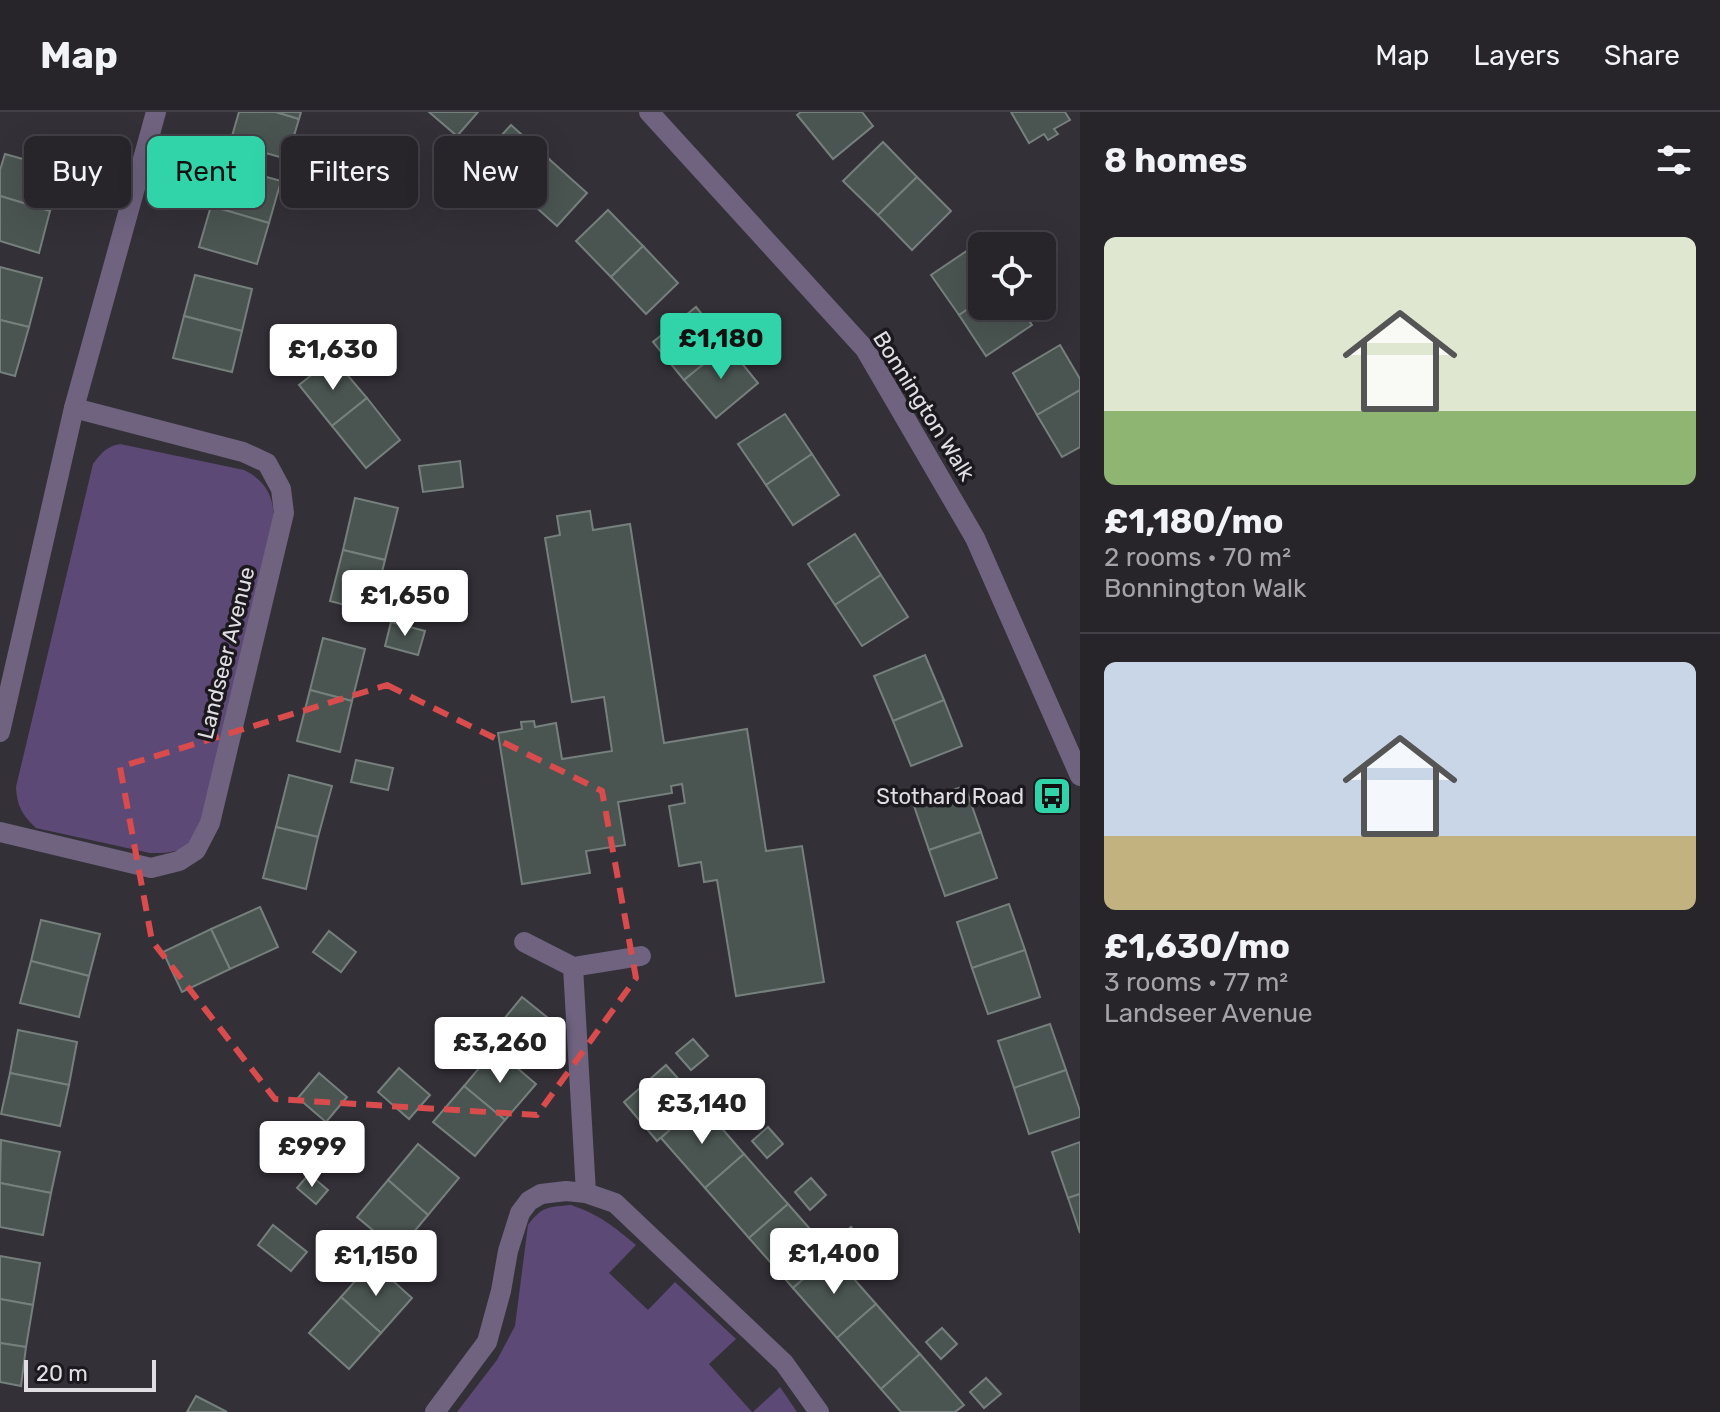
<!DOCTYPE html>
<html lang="en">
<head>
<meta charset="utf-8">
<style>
	body { margin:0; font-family:Rubik,sans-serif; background:#2f2c32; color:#f1f3f6; height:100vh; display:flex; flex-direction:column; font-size:30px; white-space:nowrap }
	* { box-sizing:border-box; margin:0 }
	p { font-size:26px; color:#a4a4a8 }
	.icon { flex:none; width:44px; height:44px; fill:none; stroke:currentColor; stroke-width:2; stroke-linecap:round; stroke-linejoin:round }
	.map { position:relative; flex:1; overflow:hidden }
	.drawer { display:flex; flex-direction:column; background:#27242a; width:640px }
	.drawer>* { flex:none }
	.top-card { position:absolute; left:24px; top:24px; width:760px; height:72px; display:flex; gap:16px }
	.fabs { position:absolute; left:968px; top:120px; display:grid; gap:16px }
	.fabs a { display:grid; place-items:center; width:88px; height:88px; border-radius:12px; background:#27242a; box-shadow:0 8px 32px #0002,0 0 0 2px #434147; font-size:40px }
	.scale { position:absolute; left:24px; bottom:20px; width:132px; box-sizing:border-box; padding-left:8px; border:4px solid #e0dee3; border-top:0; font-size:22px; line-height:28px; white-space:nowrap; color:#e0dee3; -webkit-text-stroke:6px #1b191d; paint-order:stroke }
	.price { position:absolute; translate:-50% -68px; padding:0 18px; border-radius:8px; background:#fff; color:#222; font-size:26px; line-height:52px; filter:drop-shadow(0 2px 4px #0008) }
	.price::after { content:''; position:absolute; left:50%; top:48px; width:24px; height:18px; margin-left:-12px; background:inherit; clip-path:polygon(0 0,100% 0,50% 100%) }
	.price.current { background:#31d4a9; color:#111 }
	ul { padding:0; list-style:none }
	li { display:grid; align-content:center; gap:16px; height:424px; padding:0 24px }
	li+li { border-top:2px solid #434147 }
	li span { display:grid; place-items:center; height:248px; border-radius:12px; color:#555 }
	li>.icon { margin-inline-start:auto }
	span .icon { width:144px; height:144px; fill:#fffc; stroke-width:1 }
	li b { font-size:34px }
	h2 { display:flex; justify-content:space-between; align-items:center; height:96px; padding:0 24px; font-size:34px }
	.chip { padding:0 28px; border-radius:12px; background:#27242a; box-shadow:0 8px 32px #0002,0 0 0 2px #434147; font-size:28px; line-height:72px }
	.chip.current { background:#31d4a9; color:#111 }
	header { display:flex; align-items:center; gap:48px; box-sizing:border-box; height:112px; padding:0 40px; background:#27242a; border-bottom:2px solid #434147 }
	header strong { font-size:38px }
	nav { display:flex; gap:44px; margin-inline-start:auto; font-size:28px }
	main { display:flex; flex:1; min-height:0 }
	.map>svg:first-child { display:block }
</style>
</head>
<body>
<header>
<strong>Map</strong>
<nav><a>Map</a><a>Layers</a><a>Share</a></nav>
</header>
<main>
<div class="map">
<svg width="1080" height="1300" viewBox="0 0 1080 1300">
	<rect width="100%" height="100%" fill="#343038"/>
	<g fill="#5d4976">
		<path d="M120 332 244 358C264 368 272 381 274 403L204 704C192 734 184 742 150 741L36 716C22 703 17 694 16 675L93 352C101 341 106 335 120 332Z"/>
		<path d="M571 1093C600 1103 613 1114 636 1133L609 1161 648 1198 675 1170 736 1227 709 1252 752 1300H457L497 1248 515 1214 528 1113C542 1094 549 1095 571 1093Z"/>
		<path d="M780 1275 797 1300H753Z"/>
	</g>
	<g fill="#4a5450" stroke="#75807c" stroke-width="2">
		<path d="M239 0H276L299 7 287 47 230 31Z"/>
		<path d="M276 0H301L299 7Z"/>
		<path d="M429 0H478L457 24Z"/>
		<path d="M801 0H862L873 14 833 47 797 3Z"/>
		<path d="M1011 0H1065L1070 8 1054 17 1058 22 1048 28 1044 22 1029 31Z"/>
		<path d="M511 13 549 47 519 80 481 46Z"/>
		<path d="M883 30 917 65 878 103 843 69Z"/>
		<path d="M5 42 62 58 50 99 0 84V58Z"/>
		<path d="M549 47 587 81 557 114 519 80Z"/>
		<path d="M223 53 281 69 269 111 211 94Z"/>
		<path d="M917 65 951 99 912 138 878 103Z"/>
		<path d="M0 84 50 99 39 141 0 129Z"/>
		<path d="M211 94 269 111 257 152 199 135Z"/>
		<path d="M608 98 643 134 611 165 576 129Z"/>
		<path d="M977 132 982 140V188L959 203 931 163Z"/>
		<path d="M643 134 678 171 646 202 611 165Z"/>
		<path d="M0 155 42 166 29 215 0 208Z"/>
		<path d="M195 163 252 177 242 219 184 204Z"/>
		<path d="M982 188V194H1019L1032 213 986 244 959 203Z"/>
		<path d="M696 195 727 233 684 268 653 230Z"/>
		<path d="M184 204 242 219 232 260 173 246Z"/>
		<path d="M0 208 29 215 15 264 0 260Z"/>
		<path d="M727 233 758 271 716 306 684 268Z"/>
		<path d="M1060 233 1080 267V278L1037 303 1013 261Z"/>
		<path d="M333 246 367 286 332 314 299 273Z"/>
		<path d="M1080 278V335L1062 345 1037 303Z"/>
		<path d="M367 286 400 328 366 356 332 314Z"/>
		<path d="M785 302 812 342 766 373 738 332Z"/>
		<path d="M812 342 839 383 793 413 766 373Z"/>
		<path d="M460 349 463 375 423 380 419 354Z"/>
		<path d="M355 386 398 396 385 448 343 438Z"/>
		<path d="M590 399 593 418 630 412 664 631 747 617 766 739 802 734 824 870 736 884 717 768 704 770 701 750 679 754 669 694 685 691 682 672 671 674 672 681 618 690 625 733 586 739 590 761 522 772 498 621 522 617 521 610 534 609 535 615 556 611 562 647 612 639 604 585 572 590 545 426 560 423 557 404Z"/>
		<path d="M855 422 881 463 835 493 808 452Z"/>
		<path d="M343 438 385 448 372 500 330 489Z"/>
		<path d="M881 463 908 505 862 534 835 493Z"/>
		<path d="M391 510 425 519 418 543 385 534Z"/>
		<path d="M323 526 365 537 352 589 310 578Z"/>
		<path d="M925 543 944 588 893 609 874 564Z"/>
		<path d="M310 578 352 589 340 640 297 629Z"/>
		<path d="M944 588 962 634 911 654 893 609Z"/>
		<path d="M356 648 393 656 388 678 351 670Z"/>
		<path d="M289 663 332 674 318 725 276 715Z"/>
		<path d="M965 674 981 720 929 738 913 691Z"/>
		<path d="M276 715 318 725 306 777 263 766Z"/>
		<path d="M981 720 997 766 945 784 929 738Z"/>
		<path d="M1009 792 1025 838 972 856 957 810Z"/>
		<path d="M260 795 278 835 230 857 211 817Z"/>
		<path d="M41 808 100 822 89 864 31 849Z"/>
		<path d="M211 817 230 857 182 880 163 840Z"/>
		<path d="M329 819 356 840 341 860 313 840Z"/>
		<path d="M1025 838 1040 885 988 902 972 856Z"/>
		<path d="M31 849 89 864 79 905 20 891Z"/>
		<path d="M522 885 558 914 536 942 499 913Z"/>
		<path d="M1050 912 1066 958 1014 976 998 929Z"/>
		<path d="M18 918 77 930 69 973 10 961Z"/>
		<path d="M693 927 708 944 691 958 676 941Z"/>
		<path d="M495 937 536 972 505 1008 464 974Z"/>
		<path d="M666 953 700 991 657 1029 624 990Z"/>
		<path d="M399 956 430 983 409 1007 378 980Z"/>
		<path d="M1066 958 1080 999V1005L1029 1022 1014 976Z"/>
		<path d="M10 961 69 973 60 1014 1 1002Z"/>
		<path d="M319 961 347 985 326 1010 298 986Z"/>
		<path d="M464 974 505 1008 475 1044 433 1010Z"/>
		<path d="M700 991 744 1042 705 1076 661 1026Z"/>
		<path d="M768 1015 783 1032 767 1046 752 1029Z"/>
		<path d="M1 1028 60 1040 51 1081 0 1071Z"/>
		<path d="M1080 1030V1082L1068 1086 1052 1040Z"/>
		<path d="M418 1032 459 1066 428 1103 388 1068Z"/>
		<path d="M744 1042 788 1092 749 1126 705 1076Z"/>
		<path d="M309 1062 328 1078 316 1092 297 1076Z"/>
		<path d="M811 1066 826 1083 810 1098 795 1080Z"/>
		<path d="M388 1068 428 1103 398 1139 357 1105Z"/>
		<path d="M0 1071 51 1081 43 1123 0 1115Z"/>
		<path d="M1080 1082V1121L1068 1086Z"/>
		<path d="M788 1092 832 1142 793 1176 749 1126Z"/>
		<path d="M273 1113 307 1140 291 1159 258 1133Z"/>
		<path d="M851 1115 866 1132 850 1147 835 1129Z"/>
		<path d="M832 1142 876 1192 837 1226 793 1176Z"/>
		<path d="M0 1144 40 1151 33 1193 0 1187Z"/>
		<path d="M372 1150 412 1186 381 1221 341 1185Z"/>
		<path d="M341 1185 381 1221 349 1257 309 1221Z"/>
		<path d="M0 1187 33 1193 26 1235 0 1231Z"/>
		<path d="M876 1192 920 1242 881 1277 837 1226Z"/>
		<path d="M942 1216 957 1232 941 1247 926 1230Z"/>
		<path d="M0 1231 26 1235 21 1274 0 1270Z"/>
		<path d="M920 1242 964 1293 955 1300H901L881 1277Z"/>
		<path d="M986 1266 1001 1282 984 1296 970 1280Z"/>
		<path d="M196 1284 227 1300H187Z"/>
	</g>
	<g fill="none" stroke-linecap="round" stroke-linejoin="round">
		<g stroke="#6f637f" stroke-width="20">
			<path d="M524 830 573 855 641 844"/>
			<path d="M573 855 586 1081"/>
		</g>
		<g stroke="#6f637f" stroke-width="20">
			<path d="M649 0 865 237 975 426 1080 664"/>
			<path d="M0 620 74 296 156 0"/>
			<path d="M0 720 151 756 179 749 196 738 210 711 284 401 281 377 267 351 243 340 74 296"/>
			<path d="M435 1300 487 1230 501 1179 508 1139 520 1101 529 1089 541 1082 566 1079 586 1081 615 1091 784 1251 819 1300"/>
		</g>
	</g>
	<path fill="none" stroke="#d84c4d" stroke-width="6" stroke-dasharray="16 10" stroke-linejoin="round" d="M387 573 602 679 636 866 537 1003 275 987 152 829 120 655Z"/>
	<defs>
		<symbol id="bus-square" viewBox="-11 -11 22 22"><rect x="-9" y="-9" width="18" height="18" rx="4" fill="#31d4a9" stroke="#1b191d"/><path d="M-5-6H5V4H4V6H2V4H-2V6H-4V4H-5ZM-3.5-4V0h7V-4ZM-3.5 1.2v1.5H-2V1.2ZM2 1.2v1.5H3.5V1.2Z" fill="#111"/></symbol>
	</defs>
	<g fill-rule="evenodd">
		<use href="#bus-square" x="1030" y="662" width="44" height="44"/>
	</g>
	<g text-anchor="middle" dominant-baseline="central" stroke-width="7" stroke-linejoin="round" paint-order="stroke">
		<g font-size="22" fill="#e0dee3" stroke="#1b191d">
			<text transform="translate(924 294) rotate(58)">Bonnington Walk</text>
			<text transform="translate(226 541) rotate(-76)">Landseer Avenue</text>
		</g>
		<g font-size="22" fill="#e0dee3" stroke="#1b191d" text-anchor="end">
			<text x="1024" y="684">Stothard Road</text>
		</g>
	</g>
</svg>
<div class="fabs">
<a><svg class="icon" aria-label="locate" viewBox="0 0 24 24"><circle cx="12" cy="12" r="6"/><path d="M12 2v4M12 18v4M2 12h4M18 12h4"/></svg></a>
</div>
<div class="scale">20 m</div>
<b class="price current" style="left:721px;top:269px">£1,180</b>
<b class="price" style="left:333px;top:280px">£1,630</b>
<b class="price" style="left:405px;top:526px">£1,650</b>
<b class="price" style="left:500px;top:973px">£3,260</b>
<b class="price" style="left:702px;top:1034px">£3,140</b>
<b class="price" style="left:312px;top:1077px">£999</b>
<b class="price" style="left:834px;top:1184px">£1,400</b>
<b class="price" style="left:376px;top:1186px">£1,150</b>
<div class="top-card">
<a class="chip">Buy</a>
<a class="chip current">Rent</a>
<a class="chip">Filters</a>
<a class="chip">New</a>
</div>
</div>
<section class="drawer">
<h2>8 homes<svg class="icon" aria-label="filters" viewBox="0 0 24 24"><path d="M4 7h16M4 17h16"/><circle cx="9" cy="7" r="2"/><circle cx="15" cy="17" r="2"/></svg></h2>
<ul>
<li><span style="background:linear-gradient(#dfe7d0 70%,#8fb573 0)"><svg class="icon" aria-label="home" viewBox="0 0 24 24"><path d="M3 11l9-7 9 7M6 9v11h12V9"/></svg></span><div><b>£1,180/mo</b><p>2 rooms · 70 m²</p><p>Bonnington Walk</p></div></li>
<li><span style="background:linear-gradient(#c9d6e8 70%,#c2b280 0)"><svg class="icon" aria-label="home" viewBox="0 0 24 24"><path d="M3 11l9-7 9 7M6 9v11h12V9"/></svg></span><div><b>£1,630/mo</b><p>3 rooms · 77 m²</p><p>Landseer Avenue</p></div></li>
</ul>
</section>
</main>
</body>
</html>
